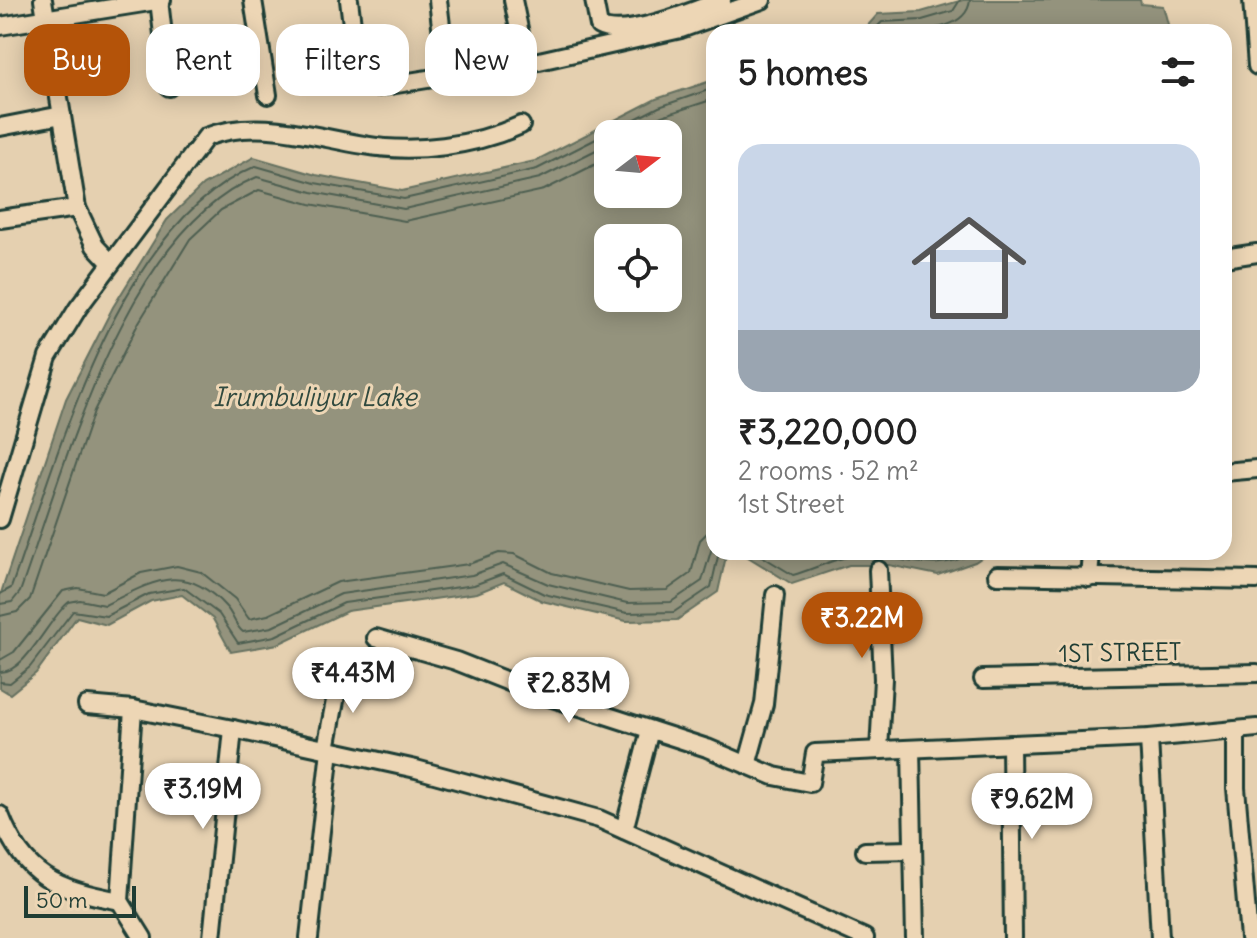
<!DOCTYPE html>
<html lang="en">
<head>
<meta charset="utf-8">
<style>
	body { margin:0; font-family:Delius,sans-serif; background:#f6f6f6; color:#222; height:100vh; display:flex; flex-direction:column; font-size:30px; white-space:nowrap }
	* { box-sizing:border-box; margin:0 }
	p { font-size:26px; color:#767676 }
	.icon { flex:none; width:44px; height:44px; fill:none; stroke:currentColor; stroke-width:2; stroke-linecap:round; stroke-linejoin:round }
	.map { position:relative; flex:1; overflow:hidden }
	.details { position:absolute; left:706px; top:24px; width:526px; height:536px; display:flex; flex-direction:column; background:#fff; border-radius:24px; box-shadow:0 4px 20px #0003 }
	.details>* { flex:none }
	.hud { position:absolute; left:24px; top:24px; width:562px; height:72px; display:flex; gap:16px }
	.needle { width:52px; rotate:74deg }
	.tools { position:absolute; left:594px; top:120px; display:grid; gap:16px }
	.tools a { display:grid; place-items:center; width:88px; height:88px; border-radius:16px; background:#fff; box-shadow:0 4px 20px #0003; font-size:40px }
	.scale { position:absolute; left:24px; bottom:20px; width:112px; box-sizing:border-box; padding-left:8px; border:4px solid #1f3d34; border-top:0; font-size:22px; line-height:28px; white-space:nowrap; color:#1f3d34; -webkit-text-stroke:6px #edd6b5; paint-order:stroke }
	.price { position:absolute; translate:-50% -68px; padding:0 18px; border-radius:28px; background:#fff; color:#222; font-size:26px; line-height:52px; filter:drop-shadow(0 2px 4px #0008) }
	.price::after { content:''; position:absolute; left:50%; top:48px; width:24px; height:18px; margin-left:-12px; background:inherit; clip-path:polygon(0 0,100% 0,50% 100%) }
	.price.active { background:#b45309; color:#fff }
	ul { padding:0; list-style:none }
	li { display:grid; align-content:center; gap:16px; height:424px; padding:0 32px }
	li span { display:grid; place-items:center; height:248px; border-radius:24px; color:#555 }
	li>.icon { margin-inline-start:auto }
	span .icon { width:144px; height:144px; fill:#fffc; stroke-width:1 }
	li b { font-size:34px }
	h2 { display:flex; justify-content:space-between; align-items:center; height:96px; padding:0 32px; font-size:34px }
	.chip { padding:0 28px; border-radius:24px; background:#fff; box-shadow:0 4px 20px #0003; font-size:28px; line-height:72px }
	.chip.active { background:#b45309; color:#fff }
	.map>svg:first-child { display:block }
</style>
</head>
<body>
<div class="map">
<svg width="1257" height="938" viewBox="0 0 1257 938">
	<rect width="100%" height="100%" fill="#e5d0b0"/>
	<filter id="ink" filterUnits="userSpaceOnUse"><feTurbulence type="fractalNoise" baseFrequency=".0125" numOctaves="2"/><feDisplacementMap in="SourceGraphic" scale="16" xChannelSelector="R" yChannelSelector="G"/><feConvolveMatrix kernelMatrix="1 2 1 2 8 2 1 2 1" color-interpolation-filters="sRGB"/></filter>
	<g filter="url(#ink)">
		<g fill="#94937d" stroke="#657160" stroke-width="2" fill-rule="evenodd">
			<path d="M963 0H1140L1141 4 1163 6 1169 28 1168 32H862L878 14 921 12Z"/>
			<path d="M714 80V552H727L718 592 677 620 626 621 542 601 504 582 477 593 347 611 278 644 231 652 213 619 182 595 151 601 107 625 77 617 36 673 10 694 0 688V596L66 399 113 307 167 220 203 185 254 157 316 175 402 191 535 161 656 99ZM668 134V194H608V134ZM668 238V298H608V238Z"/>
			<path d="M740 552H990L975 562 938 575 889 565H849L792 584Z"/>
		</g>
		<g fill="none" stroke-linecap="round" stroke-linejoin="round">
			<g stroke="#4e5f51" stroke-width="2">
				<path d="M872 32 882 22 922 20 953 11 960 0"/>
				<path d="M886 32C910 30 967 34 970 0"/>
				<path d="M628 134 662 116 714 99"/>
				<path d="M755 552 793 575C811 570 829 561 847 557 896 549 928 579 975 552"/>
				<path d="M0 594 11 588C58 457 117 224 256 166L315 183 404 199 537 169 659 107 714 88"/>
				<path d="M0 604 12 602 20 592C65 467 125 231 257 177L312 192 404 209 540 178 608 144"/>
				<path d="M0 616 17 612 30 599 94 411 139 322 190 239 221 210 259 190 310 204 405 221 544 190 608 158"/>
				<path d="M0 660 14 652 63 591 78 588 103 593 141 573 177 566 201 572 235 599 249 619 268 615 338 582 469 564 499 553 514 554 552 573 629 591 667 590 691 573 700 540 714 526"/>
				<path d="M0 672C26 673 49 617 69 602L80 600 105 605C152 582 184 560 226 607 233 614 235 626 243 632L272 627 341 594 472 575 503 564 548 584 627 603 671 602 702 581 714 541"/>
				<path d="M0 682 10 683 30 667 73 611 106 616 149 594 184 588 219 614 238 643 275 636 344 603 474 585 503 574 544 594 627 613 674 612 711 587 719 552"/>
			</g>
			<defs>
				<g id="minor">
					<path d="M43 0 77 208 95 246 111 263"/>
					<path d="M159 0 169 87"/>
					<path d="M253 0 268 95"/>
					<path d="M349 0 358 74 378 87 539 61 681 29 762 0"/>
					<path d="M438 0 447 78"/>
					<path d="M513 0 523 48"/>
					<path d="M594 0 599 26C624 40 696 10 722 0"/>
					<path d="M1252 0 1257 66"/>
					<path d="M0 26 162 0"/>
					<path d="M0 127 62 115"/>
					<path d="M0 219 77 208"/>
					<path d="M1224 258 1257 253"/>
					<path d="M1224 472 1257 469"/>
					<path d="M0 519 48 357 78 308 206 137C258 117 312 137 364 145 414 154 474 146 521 125"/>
					<path d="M878 570 883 679 879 750"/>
					<path d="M997 575 1257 580"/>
					<path d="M1089 578 1091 552"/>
					<path d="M376 638 456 661 537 693 707 748 774 776 810 783 815 753 1149 738 1257 728"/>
					<path d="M983 679 1257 673"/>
					<path d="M87 705 133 709 233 729 416 769 599 819 865 938"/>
					<path d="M133 709 120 901 143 938"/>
					<path d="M1236 730V788L1249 938"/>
					<path d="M1149 738 1160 938"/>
					<path d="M1011 744 1013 938"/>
					<path d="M326 749 340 674"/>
					<path d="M911 749 915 938"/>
					<path d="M747 765 764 704 775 595"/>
					<path d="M0 815C24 877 57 889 120 901"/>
					<path d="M624 830 650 730"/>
					<path d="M865 851 913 850"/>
					<path d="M212 938 233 729"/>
					<path d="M309 938 330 750"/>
				</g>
			</defs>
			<use href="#minor" stroke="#1f3d34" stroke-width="22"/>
			<use href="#minor" stroke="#edd6b5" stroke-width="16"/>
		</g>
	</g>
	<g text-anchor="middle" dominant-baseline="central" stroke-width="6" stroke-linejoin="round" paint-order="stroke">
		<g font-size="24" fill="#1f3d34" stroke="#edd6b5">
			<text transform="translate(1120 652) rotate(-1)">1ST STREET</text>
		</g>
		<g font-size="26" font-style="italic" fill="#314a3f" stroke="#edd6b5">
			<text x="315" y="396">Irumbuliyur Lake</text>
		</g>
	</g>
</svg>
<div class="tools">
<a><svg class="needle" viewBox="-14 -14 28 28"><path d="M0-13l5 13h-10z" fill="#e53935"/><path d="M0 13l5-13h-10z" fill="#767676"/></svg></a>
<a><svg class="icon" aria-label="locate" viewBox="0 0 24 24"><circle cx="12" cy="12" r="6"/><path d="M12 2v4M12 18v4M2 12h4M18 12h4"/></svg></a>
</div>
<div class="scale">50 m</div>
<b class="price active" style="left:862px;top:660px">₹3.22M</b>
<b class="price" style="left:353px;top:715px">₹4.43M</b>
<b class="price" style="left:569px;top:725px">₹2.83M</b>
<b class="price" style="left:203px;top:831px">₹3.19M</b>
<b class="price" style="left:1032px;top:841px">₹9.62M</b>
<div class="hud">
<a class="chip active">Buy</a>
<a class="chip">Rent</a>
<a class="chip">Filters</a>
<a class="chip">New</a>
</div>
<section class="details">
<h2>5 homes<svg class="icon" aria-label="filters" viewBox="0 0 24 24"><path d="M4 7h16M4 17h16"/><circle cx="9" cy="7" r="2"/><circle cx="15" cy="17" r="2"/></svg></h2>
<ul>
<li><span style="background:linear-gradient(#c9d6e8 75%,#9aa5b1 0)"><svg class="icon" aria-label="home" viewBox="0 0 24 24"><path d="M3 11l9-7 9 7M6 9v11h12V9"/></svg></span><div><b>₹3,220,000</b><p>2 rooms · 52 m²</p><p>1st Street</p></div></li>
</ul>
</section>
</div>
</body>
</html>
